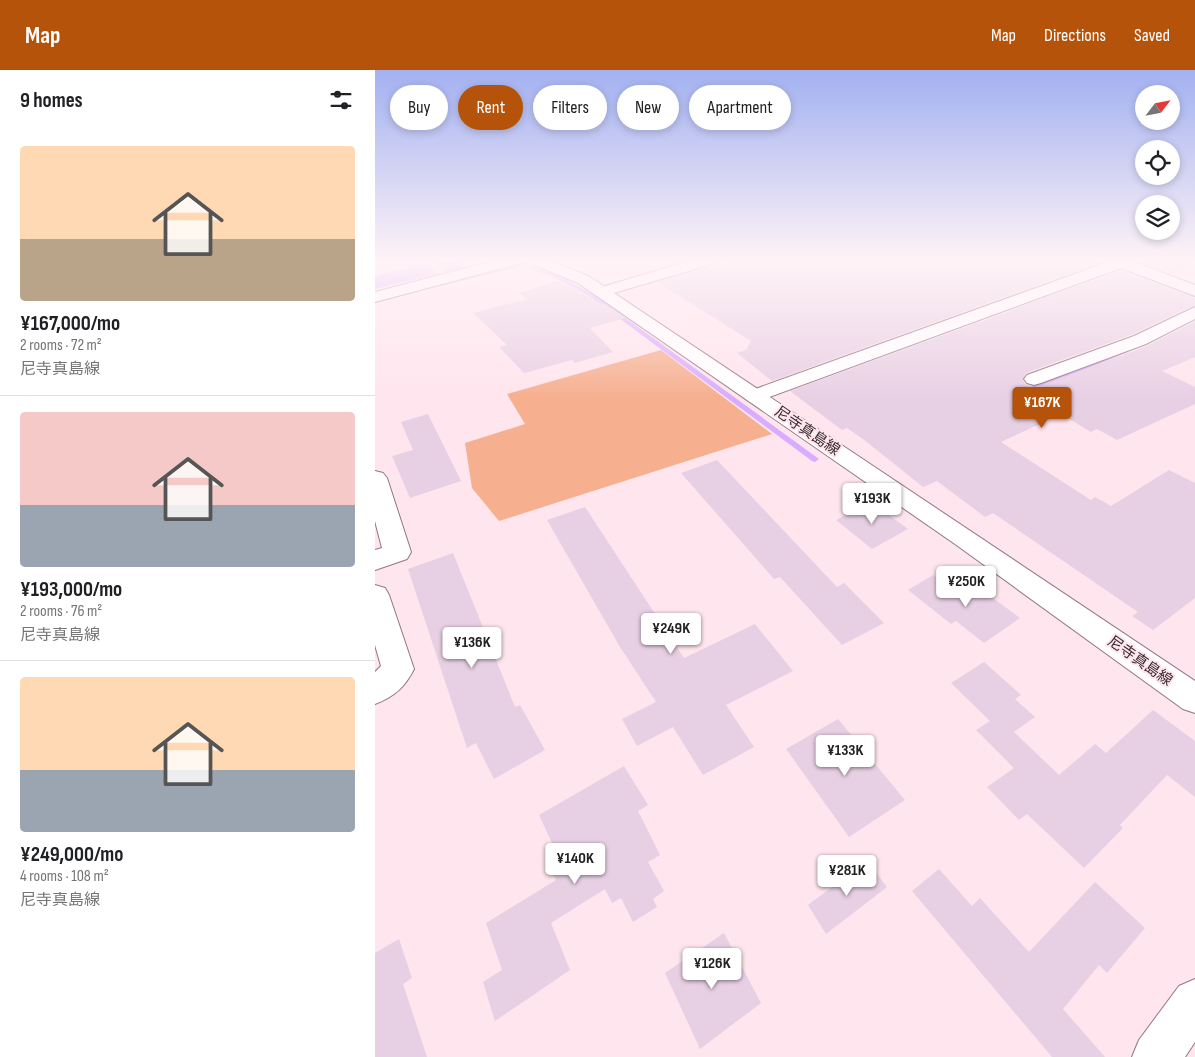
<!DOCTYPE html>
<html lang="en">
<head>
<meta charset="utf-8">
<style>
	body { margin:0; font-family:"Sofia Sans Condensed","Noto Sans JP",sans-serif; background:#f2f2f2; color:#202124; height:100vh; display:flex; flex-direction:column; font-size:19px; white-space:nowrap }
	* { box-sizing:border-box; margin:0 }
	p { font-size:16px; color:#757577 }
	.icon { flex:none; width:28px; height:28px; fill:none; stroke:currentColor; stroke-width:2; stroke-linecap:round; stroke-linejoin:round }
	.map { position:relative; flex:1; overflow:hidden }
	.side { display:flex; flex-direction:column; background:#fff; width:375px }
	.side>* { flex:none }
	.guide { position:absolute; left:15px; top:15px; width:475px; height:45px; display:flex; gap:10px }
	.needle { width:32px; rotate:58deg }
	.fabs { position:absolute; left:760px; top:15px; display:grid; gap:10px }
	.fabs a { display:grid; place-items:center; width:45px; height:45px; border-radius:50%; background:#fff; box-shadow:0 2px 8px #0003; font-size:25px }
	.price { position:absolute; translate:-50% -42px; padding:0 11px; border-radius:5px; background:#fff; color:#222; font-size:16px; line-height:32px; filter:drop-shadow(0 1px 2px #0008) }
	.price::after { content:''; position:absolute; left:50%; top:30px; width:15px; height:11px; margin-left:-8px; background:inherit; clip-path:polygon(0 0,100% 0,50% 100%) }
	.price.current { background:#b45309; color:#fff }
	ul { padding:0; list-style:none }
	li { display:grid; align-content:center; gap:10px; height:265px; padding:0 20px }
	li+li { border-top:1px solid #e0e0e0 }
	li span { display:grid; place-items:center; height:155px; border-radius:5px; color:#555 }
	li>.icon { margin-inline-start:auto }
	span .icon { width:90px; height:90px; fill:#fffc; stroke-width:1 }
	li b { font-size:21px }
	h2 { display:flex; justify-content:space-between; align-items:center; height:60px; padding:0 20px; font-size:21px }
	.tag { padding:0 18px; border-radius:22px; background:#fff; box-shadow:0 2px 8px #0003; font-size:18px; line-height:45px }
	.tag.current { background:#b45309; color:#fff }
	header { display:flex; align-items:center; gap:30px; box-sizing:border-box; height:70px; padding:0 25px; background:#b45309; color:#fff }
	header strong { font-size:24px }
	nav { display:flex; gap:28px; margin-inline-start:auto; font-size:18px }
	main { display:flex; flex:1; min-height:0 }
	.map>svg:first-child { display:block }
</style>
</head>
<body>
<header>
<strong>Map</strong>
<nav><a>Map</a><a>Directions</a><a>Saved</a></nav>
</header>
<main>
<section class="side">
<h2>9 homes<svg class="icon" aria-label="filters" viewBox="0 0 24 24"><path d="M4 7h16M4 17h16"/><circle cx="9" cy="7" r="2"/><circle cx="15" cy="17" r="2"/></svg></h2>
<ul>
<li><span style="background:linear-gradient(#ffd9b3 60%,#b9a48a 0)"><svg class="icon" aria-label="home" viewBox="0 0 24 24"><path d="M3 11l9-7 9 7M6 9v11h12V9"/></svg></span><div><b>¥167,000/mo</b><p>2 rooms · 72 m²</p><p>尼寺真島線</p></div></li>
<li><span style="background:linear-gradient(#f6c9c9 60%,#9aa5b1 0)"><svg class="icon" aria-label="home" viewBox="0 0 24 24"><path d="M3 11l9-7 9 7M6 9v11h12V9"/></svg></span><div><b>¥193,000/mo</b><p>2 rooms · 76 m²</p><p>尼寺真島線</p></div></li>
<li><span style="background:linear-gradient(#ffd9b3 60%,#9aa5b1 0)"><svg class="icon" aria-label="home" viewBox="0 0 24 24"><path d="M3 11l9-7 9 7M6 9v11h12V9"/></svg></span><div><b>¥249,000/mo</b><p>4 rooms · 108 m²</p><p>尼寺真島線</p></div></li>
</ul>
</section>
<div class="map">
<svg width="820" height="987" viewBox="0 0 820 987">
	<rect width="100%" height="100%" fill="#ffe5ed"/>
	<path fill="#f6af8f" d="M286 280 397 364 124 451 97 418 90 373 150 354 132 324Z"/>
	<g fill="#d9acff">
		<path d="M64 190H82L90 197 71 202 58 192Z"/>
		<path d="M51 194 63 204 0 219V206Z"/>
	</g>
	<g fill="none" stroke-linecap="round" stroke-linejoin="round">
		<g fill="#d9acff" fill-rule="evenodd">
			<path d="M147 192 182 205 218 224 444 389 440 392 437 391 214 226 178 207 147 196 66 216 63 214Z"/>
			<path d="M748 281 753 282 653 323H647L646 321Z"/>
		</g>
	</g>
	<g fill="#e8d0e4">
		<path d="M360 190H730V191L397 311 362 283 371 280 376 271 282 212Z"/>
		<path d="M761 190H820V195L795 204Z"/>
		<path d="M746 200 820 228V235L758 264 651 303 648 310 651 315 658 317 667 315 772 276 820 251V287L787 301 820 317V334L742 370 722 359 716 362 686 344 626 372 716 430 720 427 736 436 794 400 820 413V528L778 560 757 546 763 542 618 443 610 447 562 411 548 417 488 369 472 358 467 360 415 321Z"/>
		<path d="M182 211 234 237 250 248 215 258 238 282 200 293 197 290 149 303 124 277 132 275 98 243 153 229 144 223Z"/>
		<path d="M53 344 86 411 35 428 17 386 38 380 26 352Z"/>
		<path d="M342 390 462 517 469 513 509 553 467 575 405 507 399 509 306 403Z"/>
		<path d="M496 432 533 459 497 479 461 450Z"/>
		<path d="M210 437 309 588 380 554 418 601 351 635 379 677 328 705 298 657 262 676 247 649 281 632 245 577 172 450Z"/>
		<path d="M78 483 140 637 145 635 170 680 119 709 101 673 92 678 33 499Z"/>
		<path d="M558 505 583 524 599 514 645 548 609 573 581 551 576 554 533 520Z"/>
		<path d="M609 592 646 625 640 629 660 647 639 662 684 705 720 674 731 683 778 640 820 671V727L792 705 745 755 748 758 709 798 652 744 644 750 612 717 639 698 601 660 615 651 576 613Z"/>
		<path d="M463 649 530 730 474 767 411 679Z"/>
		<path d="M249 696 273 735 263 741 285 785 273 792 289 821 278 829 282 837 258 852 246 828 237 833 230 819 176 853 195 900 120 951 108 912 127 900 111 853 181 810 178 803 188 797 164 745Z"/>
		<path d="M492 791 512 817 451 864 433 835Z"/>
		<path d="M564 799 597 836 605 828 654 882 720 812 770 858 732 903 724 895 688 939 730 987H677L537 821Z"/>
		<path d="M349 863 386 933 325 979 290 903Z"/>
		<path d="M24 869 37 908 28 914 52 987H0V883Z"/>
	</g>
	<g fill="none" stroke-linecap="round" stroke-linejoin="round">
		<defs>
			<g id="street">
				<path d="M122 190H148L146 193 0 232V222Z"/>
				<path d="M318 190H343L341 193 232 225H220L218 222 220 219Z"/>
				<path d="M732 190H754L820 215V226L746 198 386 330 379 332 372 330 369 326 372 322 733 192Z"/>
				<path d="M820 237V249L771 274 666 313 659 315 652 313 649 309 652 305 759 266Z"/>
				<path d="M0 401 8 403 12 408 36 482 32 489 0 500V480L7 478 0 451Z"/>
				<path d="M0 515 10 518 14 525 39 599C30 617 19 627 0 634V602L6 596 0 575Z"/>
			</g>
			<g id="secondary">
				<path d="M153 190H174L215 207 820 611V643L808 639 580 474 203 213 155 193Z"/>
				<path d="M820 909V972L810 987H757L764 970 804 916Z"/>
			</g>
		</defs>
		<use href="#street" stroke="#92767f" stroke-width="2"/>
		<use href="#secondary" stroke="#92767f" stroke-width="2"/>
		<use href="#street" fill="#fff" fill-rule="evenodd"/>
		<use href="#secondary" fill="#fff" fill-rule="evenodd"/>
	</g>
	<linearGradient id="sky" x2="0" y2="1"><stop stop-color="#a2b1f1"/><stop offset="0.58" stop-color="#fff3f7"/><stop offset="1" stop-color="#fff3f7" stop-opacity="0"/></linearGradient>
	<rect width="820" height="329" fill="url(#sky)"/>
	<g text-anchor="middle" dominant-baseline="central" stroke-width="4" stroke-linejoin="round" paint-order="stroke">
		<g font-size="15" fill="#372b2f" stroke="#ffe5ed">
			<text transform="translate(432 361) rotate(34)">尼寺真島線</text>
			<text transform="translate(765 591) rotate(35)">尼寺真島線</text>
		</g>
	</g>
</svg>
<div class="fabs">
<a><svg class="needle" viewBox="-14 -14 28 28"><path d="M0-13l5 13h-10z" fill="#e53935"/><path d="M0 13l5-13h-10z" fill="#757577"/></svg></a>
<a><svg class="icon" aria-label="locate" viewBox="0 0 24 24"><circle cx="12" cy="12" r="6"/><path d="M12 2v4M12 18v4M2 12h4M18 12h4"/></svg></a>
<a><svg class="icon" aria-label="layers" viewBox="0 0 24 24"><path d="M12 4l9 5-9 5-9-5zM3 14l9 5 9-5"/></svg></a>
</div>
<b class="price current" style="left:667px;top:359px">¥167K</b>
<b class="price" style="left:497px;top:455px">¥193K</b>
<b class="price" style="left:591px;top:538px">¥250K</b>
<b class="price" style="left:296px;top:585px">¥249K</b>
<b class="price" style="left:97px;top:599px">¥136K</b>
<b class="price" style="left:470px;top:707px">¥133K</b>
<b class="price" style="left:200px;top:815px">¥140K</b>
<b class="price" style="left:472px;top:827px">¥281K</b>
<b class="price" style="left:337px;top:920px">¥126K</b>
<div class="guide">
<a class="tag">Buy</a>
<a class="tag current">Rent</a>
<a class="tag">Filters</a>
<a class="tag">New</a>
<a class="tag">Apartment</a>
</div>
</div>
</main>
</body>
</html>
